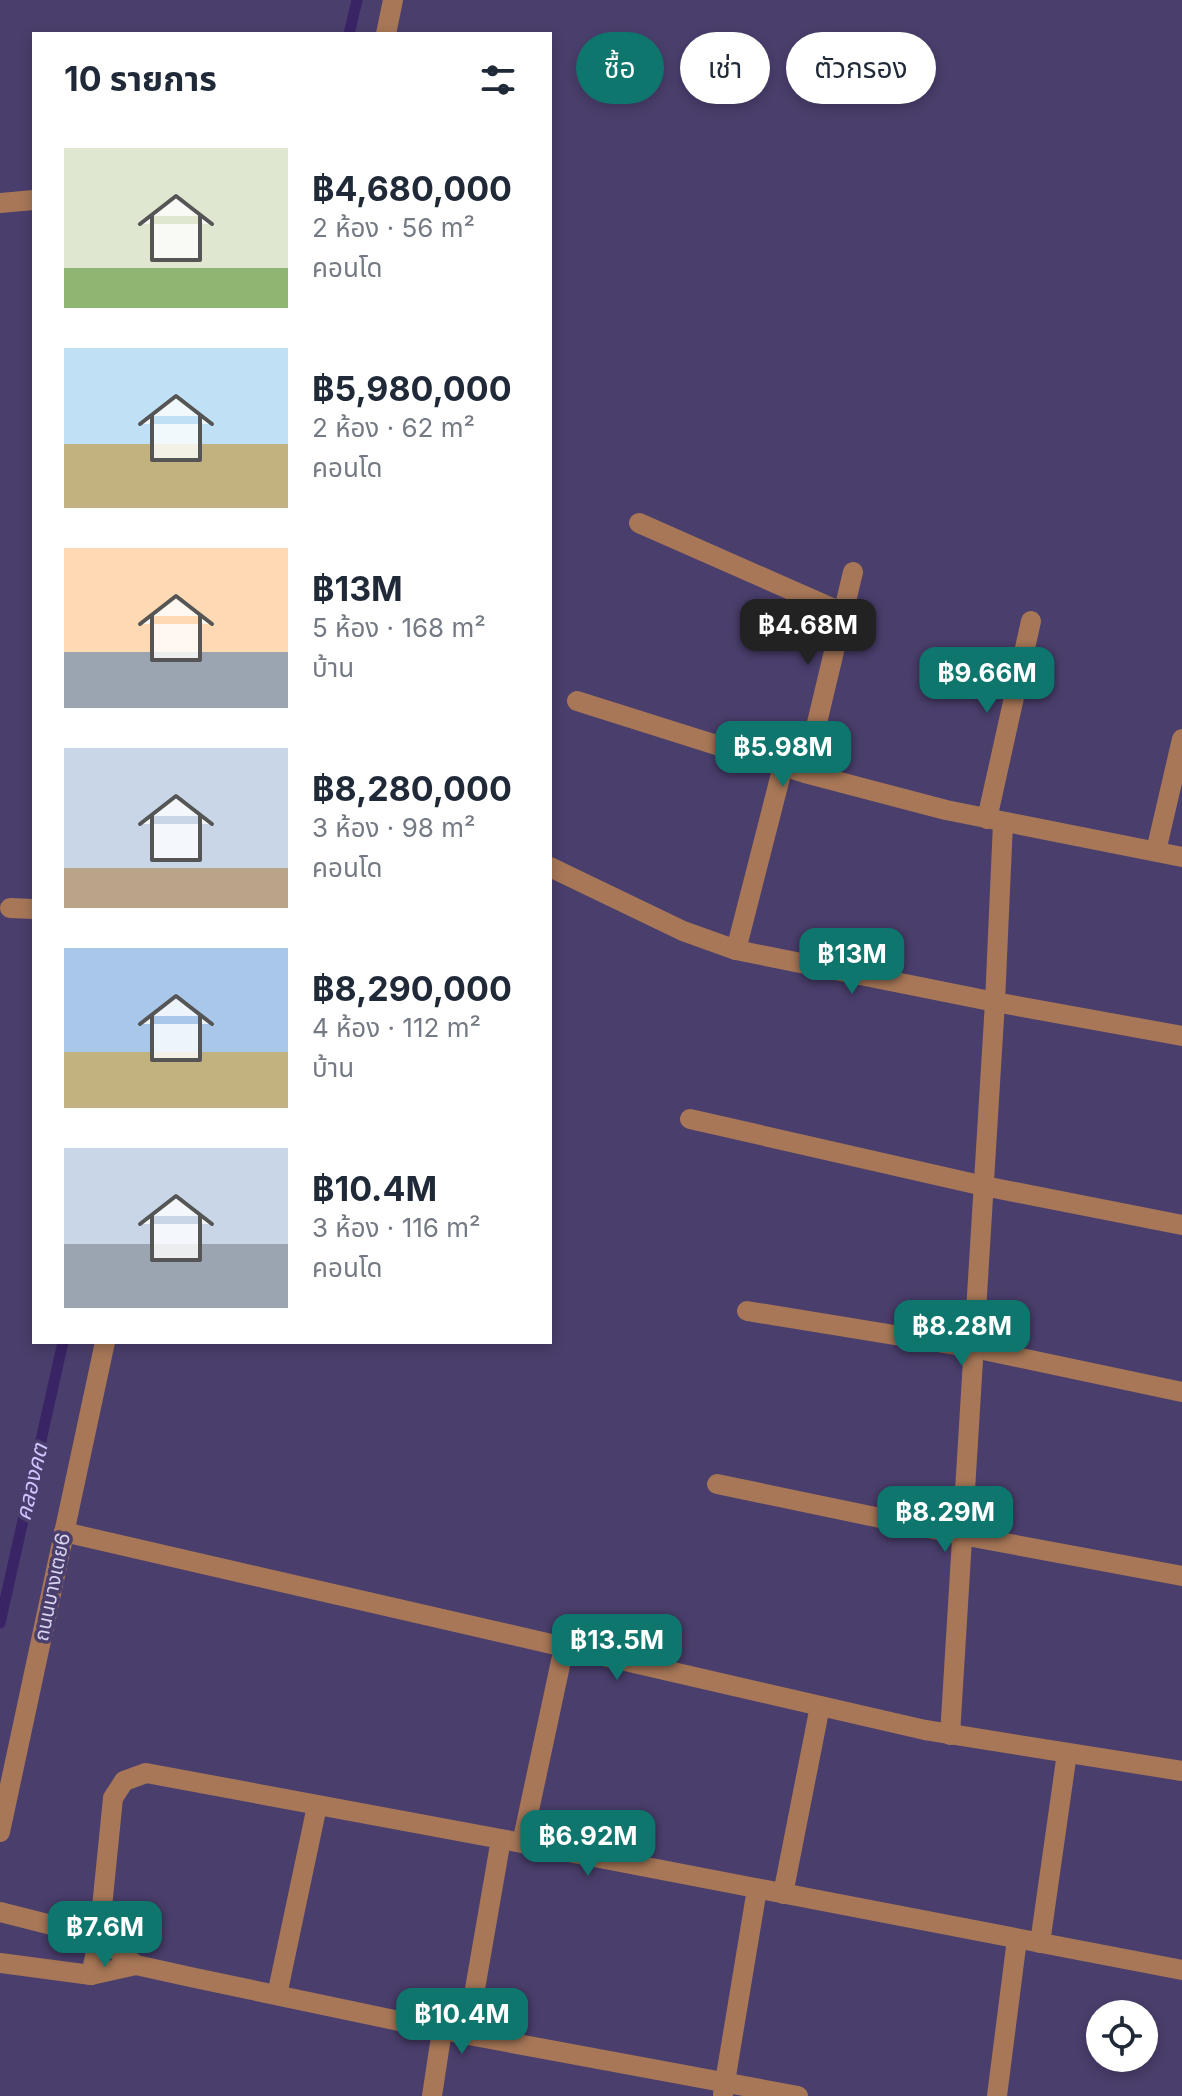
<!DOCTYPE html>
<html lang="th">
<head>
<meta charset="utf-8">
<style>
	body { margin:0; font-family:Inter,"Noto Sans Thai",sans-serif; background:#f2f2f3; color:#1f2937; height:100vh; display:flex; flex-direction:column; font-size:30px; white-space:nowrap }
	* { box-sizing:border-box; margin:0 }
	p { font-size:26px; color:#747a83 }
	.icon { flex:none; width:44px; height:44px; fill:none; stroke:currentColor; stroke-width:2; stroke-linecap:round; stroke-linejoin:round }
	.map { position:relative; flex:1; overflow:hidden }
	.side { position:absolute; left:32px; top:32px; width:520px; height:1312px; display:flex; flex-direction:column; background:#fff; border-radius:0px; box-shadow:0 4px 12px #0003 }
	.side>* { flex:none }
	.hud { position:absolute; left:576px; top:32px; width:486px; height:72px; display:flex; gap:16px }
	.tools { position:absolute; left:1086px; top:2000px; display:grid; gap:16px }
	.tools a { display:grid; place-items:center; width:72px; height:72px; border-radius:50%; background:#fff; box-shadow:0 4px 12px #0003; font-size:40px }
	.price { position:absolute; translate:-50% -68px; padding:0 18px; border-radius:16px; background:#0f766e; color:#fff; font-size:26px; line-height:52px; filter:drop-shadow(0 2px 4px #0008) }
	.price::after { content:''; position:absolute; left:50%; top:48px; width:24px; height:18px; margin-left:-12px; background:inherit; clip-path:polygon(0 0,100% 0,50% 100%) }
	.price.on { background:#222; color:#fff }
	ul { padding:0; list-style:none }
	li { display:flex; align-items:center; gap:24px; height:200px; padding:0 32px }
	li span { display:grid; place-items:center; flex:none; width:224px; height:160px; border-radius:0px; color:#555 }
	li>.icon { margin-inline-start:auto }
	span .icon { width:96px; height:96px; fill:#fffc; stroke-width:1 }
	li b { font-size:34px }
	h2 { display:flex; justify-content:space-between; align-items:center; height:96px; padding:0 32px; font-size:34px }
	.chip { padding:0 28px; border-radius:36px; background:#fff; box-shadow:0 4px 12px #0003; font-size:28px; line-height:72px }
	.chip.on { background:#0f766e; color:#fff }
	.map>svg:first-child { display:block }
</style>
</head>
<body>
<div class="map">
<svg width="1182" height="2096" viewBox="0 0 1182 2096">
	<rect width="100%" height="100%" fill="#4a3e6c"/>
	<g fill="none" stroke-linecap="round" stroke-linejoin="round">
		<g stroke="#392465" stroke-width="11">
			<path d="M349 34 357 0"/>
			<path d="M0 1623 63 1342"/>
		</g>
		<g stroke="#a77757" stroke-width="20">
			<path d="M386 34 393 0"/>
			<path d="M0 203 34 200"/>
			<path d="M639 523 843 613"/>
			<path d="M577 701 805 773 946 810 1182 857"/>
			<path d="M805 773 853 572"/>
			<path d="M987 819 1031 621"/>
			<path d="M1156 851 1182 739"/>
			<path d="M550 867 683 931 736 950 995 1002 1182 1036"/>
			<path d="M10 908 34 909"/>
			<path d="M736 950 783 766"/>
			<path d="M690 1119 984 1186 1182 1225"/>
			<path d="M747 1311 974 1348 1182 1392"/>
			<path d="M717 1484 962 1535 1182 1576"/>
			<path d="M64 1532 925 1730 1182 1771"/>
			<path d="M950 1735 995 1002 1003 823"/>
			<path d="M0 1832 105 1342"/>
			<path d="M522 1843 564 1647"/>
			<path d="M783 1894 820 1706"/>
			<path d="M0 1912 99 1937 136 1965 195 1978 442 2030 798 2096"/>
			<path d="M1040 1943 1067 1753"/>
			<path d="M0 1963 91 1975 136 1965"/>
			<path d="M91 1975 99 1937 113 1798 124 1781 146 1773 501 1839 1182 1970"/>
			<path d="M277 1995 317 1806"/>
			<path d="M467 2035 501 1839"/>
			<path d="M723 2094 757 1889"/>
			<path d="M432 2096 442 2030"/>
			<path d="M997 2096 1017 1939"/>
		</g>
	</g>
	<g text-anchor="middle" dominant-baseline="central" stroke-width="7" stroke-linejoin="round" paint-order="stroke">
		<g font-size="20" fill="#d7d2ed" stroke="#4a3e6c">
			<text transform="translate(52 1587) rotate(-78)">ถนนบางเตย6</text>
		</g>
		<g font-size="22" font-style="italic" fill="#d0c3ff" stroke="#4a3e6c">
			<text transform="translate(31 1482) rotate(-77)">คลองคต</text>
		</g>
	</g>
</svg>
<div class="tools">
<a><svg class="icon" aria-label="locate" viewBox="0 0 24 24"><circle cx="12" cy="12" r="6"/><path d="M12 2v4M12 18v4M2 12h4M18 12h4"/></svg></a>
</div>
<b class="price on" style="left:808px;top:667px">฿4.68M</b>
<b class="price" style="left:987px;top:715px">฿9.66M</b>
<b class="price" style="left:783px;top:789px">฿5.98M</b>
<b class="price" style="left:852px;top:996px">฿13M</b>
<b class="price" style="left:962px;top:1368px">฿8.28M</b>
<b class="price" style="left:945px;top:1554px">฿8.29M</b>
<b class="price" style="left:617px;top:1682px">฿13.5M</b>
<b class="price" style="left:588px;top:1878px">฿6.92M</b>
<b class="price" style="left:105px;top:1969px">฿7.6M</b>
<b class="price" style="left:462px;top:2056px">฿10.4M</b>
<div class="hud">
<a class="chip on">ซื้อ</a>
<a class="chip">เช่า</a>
<a class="chip">ตัวกรอง</a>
</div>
<section class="side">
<h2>10 รายการ<svg class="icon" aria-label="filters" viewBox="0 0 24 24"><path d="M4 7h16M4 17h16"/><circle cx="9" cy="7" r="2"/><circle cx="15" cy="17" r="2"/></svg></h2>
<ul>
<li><span style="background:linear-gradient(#dfe7d0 75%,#8fb573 0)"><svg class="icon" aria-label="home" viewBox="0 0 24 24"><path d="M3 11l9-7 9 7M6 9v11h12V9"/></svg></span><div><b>฿4,680,000</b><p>2 ห้อง · 56 m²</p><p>คอนโด</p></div></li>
<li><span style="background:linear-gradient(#bfe0f5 60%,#c2b280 0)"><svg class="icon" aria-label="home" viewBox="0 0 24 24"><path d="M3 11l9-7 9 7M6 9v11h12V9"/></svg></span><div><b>฿5,980,000</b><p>2 ห้อง · 62 m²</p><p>คอนโด</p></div></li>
<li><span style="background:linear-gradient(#ffd9b3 65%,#9aa5b1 0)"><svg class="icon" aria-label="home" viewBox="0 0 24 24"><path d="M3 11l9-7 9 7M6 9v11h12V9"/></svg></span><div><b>฿13M</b><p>5 ห้อง · 168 m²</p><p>บ้าน</p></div></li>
<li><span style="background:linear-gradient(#c9d6e8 75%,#b9a48a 0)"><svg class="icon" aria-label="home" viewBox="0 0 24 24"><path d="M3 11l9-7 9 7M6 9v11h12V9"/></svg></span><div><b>฿8,280,000</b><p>3 ห้อง · 98 m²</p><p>คอนโด</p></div></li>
<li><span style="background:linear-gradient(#a9c7e8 65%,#c2b280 0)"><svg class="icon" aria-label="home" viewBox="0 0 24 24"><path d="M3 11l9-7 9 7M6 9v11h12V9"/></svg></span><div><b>฿8,290,000</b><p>4 ห้อง · 112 m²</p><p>บ้าน</p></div></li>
<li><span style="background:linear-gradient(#c9d6e8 60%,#9aa5b1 0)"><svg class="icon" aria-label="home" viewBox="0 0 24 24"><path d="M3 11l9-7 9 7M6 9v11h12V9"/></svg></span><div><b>฿10.4M</b><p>3 ห้อง · 116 m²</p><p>คอนโด</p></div></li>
</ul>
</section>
</div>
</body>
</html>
